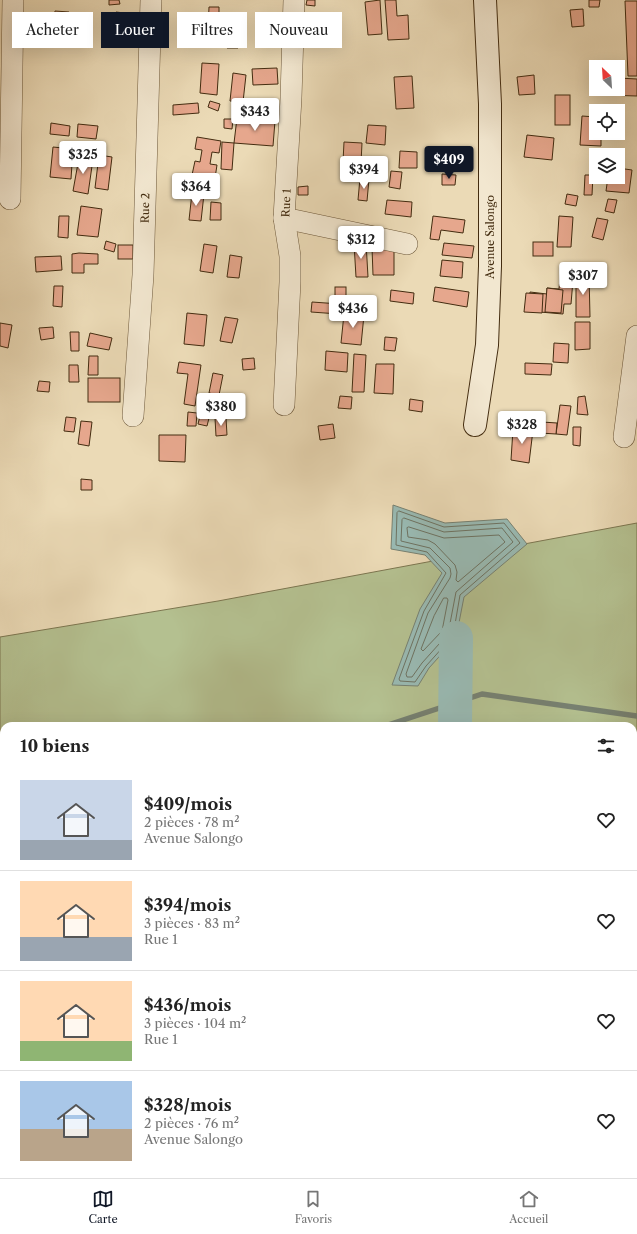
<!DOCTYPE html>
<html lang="fr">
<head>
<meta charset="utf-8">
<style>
	body { margin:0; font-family:"Libre Caslon Text",serif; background:#f6f6f6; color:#222; height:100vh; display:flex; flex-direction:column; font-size:15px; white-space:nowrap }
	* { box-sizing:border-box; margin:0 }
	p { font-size:13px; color:#767676 }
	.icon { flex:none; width:22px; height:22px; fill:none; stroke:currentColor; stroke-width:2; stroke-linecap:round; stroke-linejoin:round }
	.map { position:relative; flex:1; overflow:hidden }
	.panel { position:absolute; left:0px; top:722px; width:637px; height:456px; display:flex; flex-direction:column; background:#fff; border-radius:12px 12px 0 0; box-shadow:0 4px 16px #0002 }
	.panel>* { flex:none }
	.banner { position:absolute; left:12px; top:12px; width:400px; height:36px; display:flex; gap:8px }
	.needle { width:26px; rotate:335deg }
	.controls { position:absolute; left:589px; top:60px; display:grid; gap:8px }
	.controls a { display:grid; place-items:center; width:36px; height:36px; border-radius:0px; background:#fff; box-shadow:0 4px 16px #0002; font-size:20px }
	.price { position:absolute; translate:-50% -34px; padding:0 9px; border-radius:4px; background:#fff; color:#222; font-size:13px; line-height:26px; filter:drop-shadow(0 1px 2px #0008) }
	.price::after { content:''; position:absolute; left:50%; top:24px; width:12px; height:9px; margin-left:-6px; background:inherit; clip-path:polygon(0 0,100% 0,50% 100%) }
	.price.selected { background:#111827; color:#fff }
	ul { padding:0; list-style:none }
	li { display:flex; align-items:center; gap:12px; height:100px; padding:0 20px }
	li+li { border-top:1px solid #e0e0e0 }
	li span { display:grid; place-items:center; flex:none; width:112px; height:80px; border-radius:0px; color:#555 }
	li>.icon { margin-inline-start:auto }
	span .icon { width:48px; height:48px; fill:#fffc; stroke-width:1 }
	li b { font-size:17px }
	h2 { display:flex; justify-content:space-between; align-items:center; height:48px; padding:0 20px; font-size:17px }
	.tag { padding:0 14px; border-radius:0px; background:#fff; box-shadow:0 4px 16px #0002; font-size:14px; line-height:36px }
	.tag.selected { background:#111827; color:#fff }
	.menu { display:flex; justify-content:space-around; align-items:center; height:56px; border-top:1px solid #e0e0e0; background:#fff; font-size:11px; color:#767676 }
	.menu a { display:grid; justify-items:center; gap:2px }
	.menu .selected { color:#111827 }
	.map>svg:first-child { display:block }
</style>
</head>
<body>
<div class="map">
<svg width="637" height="1178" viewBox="0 0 637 1178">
	<rect width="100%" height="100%" fill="#ebdab6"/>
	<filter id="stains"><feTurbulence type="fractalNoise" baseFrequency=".005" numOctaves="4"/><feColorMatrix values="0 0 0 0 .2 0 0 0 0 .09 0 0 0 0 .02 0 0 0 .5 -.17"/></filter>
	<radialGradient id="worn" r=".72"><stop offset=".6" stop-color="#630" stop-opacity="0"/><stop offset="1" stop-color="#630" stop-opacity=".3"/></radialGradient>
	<path fill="#b4c090" stroke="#7c7650" d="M637 523V1115L633 1116V726H4V1174H443L429 1178H0V637L218 601Z"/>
	<path fill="#99bab3" stroke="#778172" d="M393 505 445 523 507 519 527 544 464 597 456 638 429 668 418 686 392 685 420 609 442 573 425 555 391 549Z"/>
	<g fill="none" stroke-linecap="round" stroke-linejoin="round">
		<g stroke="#6e7362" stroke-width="1">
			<path d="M399 511 444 527 504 523 520 543 460 595 453 636 426 666 415 682 400 681 399 679 424 611 446 573 427 552 396 545 397 513Z"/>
			<path d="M404 518 444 532 502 528 513 542 456 592 448 634 422 663 412 677H407L406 674 428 613 450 578 451 574 450 568 430 548 401 541 402 520Z"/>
			<path d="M409 527 444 538 499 535 505 542 458 582 456 580 457 572 455 565 435 544 428 540 408 537 407 528Z"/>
			<path d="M444 598H447L448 600 442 631 423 651 421 649 434 616Z"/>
		</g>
		<g stroke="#778172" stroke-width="5.5">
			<path d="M385 726 482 694 637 716"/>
			<path d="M0 806 4 805"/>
		</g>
		<path stroke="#99bab3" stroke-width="34" d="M455 726 456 638"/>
	</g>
	<g fill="#e6a78d" stroke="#432c10">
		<path d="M109 0H119L120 4 109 5Z"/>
		<path d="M307 0H315V6L306 5Z"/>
		<path d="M380 0 382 34 368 35 365 2Z"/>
		<path d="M385 0H396L397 16 408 15 409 39 388 40Z"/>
		<path d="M589 0H600L599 7H589Z"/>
		<path d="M625 1H637V76H628Z"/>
		<path d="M209 7H219V30H208Z"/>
		<path d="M583 9 584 26 572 27 570 10Z"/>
		<path d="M55 11 69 12 66 37 52 36Z"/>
		<path d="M116 12 141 15 138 47 113 44Z"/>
		<path d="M228 16H239L238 48H227Z"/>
		<path d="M202 63 219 64 217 95 200 93Z"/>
		<path d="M277 68 278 84 253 85 252 69Z"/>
		<path d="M233 73 246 75 243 102 230 101Z"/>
		<path d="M534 75 535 94 519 95 517 77Z"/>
		<path d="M412 76 414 108 396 109 394 77Z"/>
		<path d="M618 78 637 79V96L604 95 605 89H618Z"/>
		<rect x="555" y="95" width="15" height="30"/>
		<path d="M210 101 220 104 218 111 208 107Z"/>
		<path d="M198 103 199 113 173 115V105Z"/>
		<path d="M582 116 596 117V133H609V139L601 138V146L580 145Z"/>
		<path d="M237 118 275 121 273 146 234 143Z"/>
		<path d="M224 119H233L232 129 224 128Z"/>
		<path d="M51 123 70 126 69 136 50 134Z"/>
		<path d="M78 124 98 126 96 139 77 137Z"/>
		<path d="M368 125 386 126 385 145 366 143Z"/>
		<path d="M527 135 554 138 552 160 524 157Z"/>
		<path d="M197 137 221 141 219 153 212 152 210 164 217 165 215 178 192 175 195 161 200 162 202 150 195 149Z"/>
		<path d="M222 142 234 143 232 170 221 169Z"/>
		<path d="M344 142 362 143 361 163 343 162Z"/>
		<path d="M53 147 73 149 71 179 50 177Z"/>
		<path d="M429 149 451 153 448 171 426 168Z"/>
		<path d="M400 151 417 152V168H399Z"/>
		<path d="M80 152 88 153 87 165 92 166 88 194 73 191Z"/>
		<path d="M99 155 112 157 108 190 95 188Z"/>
		<path d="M618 168 632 170 629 193 606 191 608 177H618Z"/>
		<path d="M391 171 402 172 400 189 389 187Z"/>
		<path d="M442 174 456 175 455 185H442Z"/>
		<path d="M585 175H593L592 195H584Z"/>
		<path d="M360 178 369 179 367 201 358 200Z"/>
		<path d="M308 186V195H298V187Z"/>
		<path d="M192 193 204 194 201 221 189 220Z"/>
		<path d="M567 194 578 196 576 206 565 204Z"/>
		<path d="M608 199 617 200 614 213 605 211Z"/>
		<path d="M387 200 412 202 411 217 385 214Z"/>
		<path d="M211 202 221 203V220H210Z"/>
		<path d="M81 206 102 209 98 237 77 235Z"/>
		<path d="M59 216H69L68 238 58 237Z"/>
		<path d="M433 216 465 220 463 233 441 230 439 240 430 239Z"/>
		<path d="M559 216 573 217 571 247H557Z"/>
		<path d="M597 218 608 220 603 240 592 237Z"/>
		<path d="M106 241 116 244 114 252 104 249Z"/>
		<path d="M366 242 368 277H356L354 243Z"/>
		<rect x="533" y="242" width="20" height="14"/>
		<path d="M444 243 474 246 472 258 442 255Z"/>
		<path d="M204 244 217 246 213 273 200 271Z"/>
		<rect x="118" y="245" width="15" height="14"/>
		<path d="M394 246V275H373L372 247Z"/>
		<path d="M79 253 98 254V264H84V273H72V254Z"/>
		<path d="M230 255 242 257 239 278 227 277Z"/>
		<path d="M61 256 62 270 36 272 35 257Z"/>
		<path d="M442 260 463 262 462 278 440 276Z"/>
		<path d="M561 267 574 268 571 304H564L563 314 528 311 530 292 547 294V288L559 289Z"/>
		<path d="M589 274 590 317H576V275Z"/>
		<path d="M54 286H63L62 307 53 306Z"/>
		<rect x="335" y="287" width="11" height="12"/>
		<path d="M435 287 469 292 467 307 433 301Z"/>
		<path d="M547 288 563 290 561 313 545 312Z"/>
		<path d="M391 290 414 293 413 304 390 301Z"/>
		<path d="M526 293 543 294 542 313 524 312Z"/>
		<path d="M312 302 340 304 339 314 311 312Z"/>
		<path d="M187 313 207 315 204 346 184 344Z"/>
		<path d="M344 314 364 315 361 345 341 343Z"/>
		<path d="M225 317 238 319 232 343 220 341Z"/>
		<path d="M575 322H590V349L575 350Z"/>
		<path d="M0 323 12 325 8 348 0 346Z"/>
		<path d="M53 327 54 338 41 340 39 328Z"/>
		<path d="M70 332H79V351H71Z"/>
		<path d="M90 333 112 338 109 350 87 346Z"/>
		<path d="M385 337 397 338 395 351 384 350Z"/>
		<path d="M554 343 569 344 568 363 553 362Z"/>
		<path d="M326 351 348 353 347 372 325 370Z"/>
		<path d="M354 354 366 355 364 392H352Z"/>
		<path d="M89 356H98V375H88Z"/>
		<path d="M254 358 255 369 243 370 242 359Z"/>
		<path d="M179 362 201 365 195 406 184 404 188 374 177 373Z"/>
		<path d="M525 363 552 364 551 375 525 374Z"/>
		<path d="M376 364H394L393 394 374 393Z"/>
		<path d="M69 365H78L79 382H69Z"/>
		<path d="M213 373 223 375 219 395 209 393Z"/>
		<rect x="88" y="378" width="32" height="24"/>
		<path d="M39 381 50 382 49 392 37 391Z"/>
		<path d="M340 396 352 397 351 409 338 408Z"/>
		<path d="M585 396 588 415 577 414 578 397Z"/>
		<path d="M410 399 423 401 422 412 409 410Z"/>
		<path d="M560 405 571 406 567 435 556 434Z"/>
		<path d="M188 412 197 413 196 426H187Z"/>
		<path d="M200 416 209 418 207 426 198 424Z"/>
		<path d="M66 417 76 418 74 432 64 431Z"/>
		<path d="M215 418H226L227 435 216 436Z"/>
		<path d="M81 421 92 422 89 446 78 444Z"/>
		<path d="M542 422 557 423 556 434 540 433Z"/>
		<path d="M333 424 335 438 320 440 318 426Z"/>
		<path d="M573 427H581L580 446 573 445Z"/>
		<path d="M513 429 533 430 529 463 511 460Z"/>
		<path d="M159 435H186L185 462 159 461Z"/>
		<path d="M81 479 92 480V490H81Z"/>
	</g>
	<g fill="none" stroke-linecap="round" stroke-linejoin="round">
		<defs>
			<g id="street">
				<path d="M10 199 13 0"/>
				<path d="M284 218 407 244"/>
				<path d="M284 405 290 282V256L284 218 291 98 294 0"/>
				<path d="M133 416 143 275 151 0"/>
				<path d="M624 437 637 336"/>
				<path d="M633 1123 637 1121"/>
				<path d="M538 1178 543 1174"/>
			</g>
			<path id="secondary" d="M475 425 487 345 490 266V104L485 0"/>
		</defs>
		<use href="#street" stroke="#6d583a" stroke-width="22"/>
		<use href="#secondary" stroke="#432c10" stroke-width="24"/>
		<use href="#street" stroke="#f2e7d0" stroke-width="21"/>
		<use href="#secondary" stroke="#f2e7d0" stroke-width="22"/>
	</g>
	<g text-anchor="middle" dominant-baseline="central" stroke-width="3.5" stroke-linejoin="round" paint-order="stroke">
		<g font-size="11" fill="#432c10" stroke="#f2e7d0">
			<text transform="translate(286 203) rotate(-87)">Rue 1</text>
			<text transform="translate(145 208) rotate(-89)">Rue 2</text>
			<text transform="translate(490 237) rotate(-90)">Avenue Salongo</text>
		</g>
	</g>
	<rect width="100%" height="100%" filter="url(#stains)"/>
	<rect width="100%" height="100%" fill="url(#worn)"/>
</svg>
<div class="controls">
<a><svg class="needle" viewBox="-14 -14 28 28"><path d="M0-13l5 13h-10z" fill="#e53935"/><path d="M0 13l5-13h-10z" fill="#767676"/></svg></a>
<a><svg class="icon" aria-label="locate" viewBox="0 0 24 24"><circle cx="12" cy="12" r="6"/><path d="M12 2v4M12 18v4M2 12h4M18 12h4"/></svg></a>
<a><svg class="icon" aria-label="layers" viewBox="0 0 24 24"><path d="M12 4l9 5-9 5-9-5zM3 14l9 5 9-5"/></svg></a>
</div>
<b class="price" style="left:255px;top:132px">$343</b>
<b class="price" style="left:83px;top:175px">$325</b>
<b class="price selected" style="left:449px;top:180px">$409</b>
<b class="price" style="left:364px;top:190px">$394</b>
<b class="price" style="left:196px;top:207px">$364</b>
<b class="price" style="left:361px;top:260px">$312</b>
<b class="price" style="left:583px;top:296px">$307</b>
<b class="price" style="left:353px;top:329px">$436</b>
<b class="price" style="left:221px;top:427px">$380</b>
<b class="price" style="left:522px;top:445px">$328</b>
<div class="banner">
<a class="tag">Acheter</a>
<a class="tag selected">Louer</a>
<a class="tag">Filtres</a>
<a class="tag">Nouveau</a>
</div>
<section class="panel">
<h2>10 biens<svg class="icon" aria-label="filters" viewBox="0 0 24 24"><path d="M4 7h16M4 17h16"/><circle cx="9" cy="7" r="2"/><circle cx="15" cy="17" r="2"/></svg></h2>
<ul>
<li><span style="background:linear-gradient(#c9d6e8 75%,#9aa5b1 0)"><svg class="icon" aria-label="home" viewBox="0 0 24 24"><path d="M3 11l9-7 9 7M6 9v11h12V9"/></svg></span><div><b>$409/mois</b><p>2 pièces · 78 m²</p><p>Avenue Salongo</p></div><svg class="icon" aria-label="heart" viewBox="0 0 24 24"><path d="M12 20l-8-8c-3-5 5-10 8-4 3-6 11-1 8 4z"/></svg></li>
<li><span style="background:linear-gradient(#ffd9b3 70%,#9aa5b1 0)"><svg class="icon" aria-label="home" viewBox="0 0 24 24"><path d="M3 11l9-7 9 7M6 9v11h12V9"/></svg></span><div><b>$394/mois</b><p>3 pièces · 83 m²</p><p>Rue 1</p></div><svg class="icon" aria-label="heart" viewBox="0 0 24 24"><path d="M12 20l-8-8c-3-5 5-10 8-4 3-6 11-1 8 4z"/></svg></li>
<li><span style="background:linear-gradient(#ffd9b3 75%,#8fb573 0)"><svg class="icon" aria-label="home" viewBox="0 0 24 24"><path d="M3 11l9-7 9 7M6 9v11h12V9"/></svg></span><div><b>$436/mois</b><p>3 pièces · 104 m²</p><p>Rue 1</p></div><svg class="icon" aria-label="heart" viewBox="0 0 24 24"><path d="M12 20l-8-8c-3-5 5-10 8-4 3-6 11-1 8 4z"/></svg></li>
<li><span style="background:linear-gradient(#a9c7e8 60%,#b9a48a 0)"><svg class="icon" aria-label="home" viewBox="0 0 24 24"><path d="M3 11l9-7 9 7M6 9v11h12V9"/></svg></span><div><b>$328/mois</b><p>2 pièces · 76 m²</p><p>Avenue Salongo</p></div><svg class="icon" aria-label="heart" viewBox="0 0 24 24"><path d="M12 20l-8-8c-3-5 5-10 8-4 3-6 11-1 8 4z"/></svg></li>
</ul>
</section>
</div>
<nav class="menu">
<a class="selected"><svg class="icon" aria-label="map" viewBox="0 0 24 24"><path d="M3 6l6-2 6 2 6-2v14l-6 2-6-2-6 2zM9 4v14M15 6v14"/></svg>Carte</a>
<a><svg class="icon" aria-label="saved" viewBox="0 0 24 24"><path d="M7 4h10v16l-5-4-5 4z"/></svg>Favoris</a>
<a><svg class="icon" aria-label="home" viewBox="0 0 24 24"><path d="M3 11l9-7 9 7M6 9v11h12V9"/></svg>Accueil</a>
</nav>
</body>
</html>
